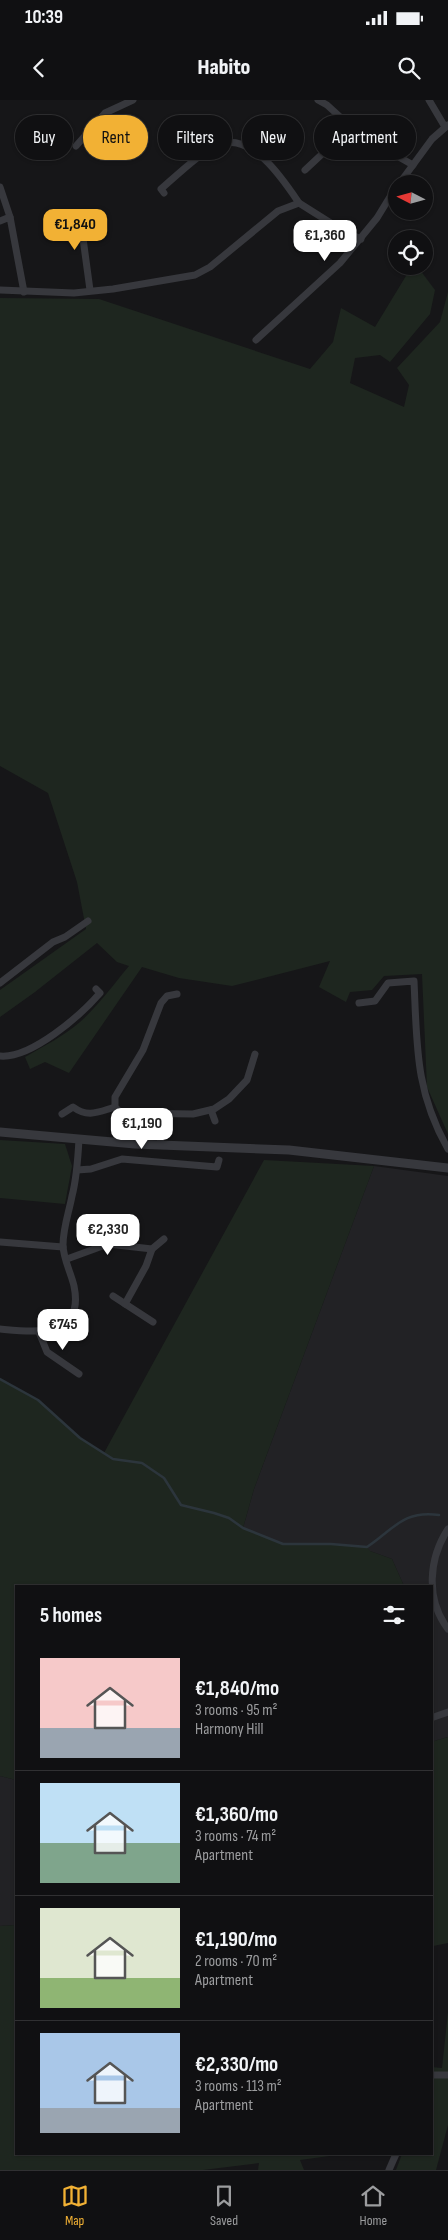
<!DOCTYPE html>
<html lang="en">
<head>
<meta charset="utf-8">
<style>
	body { margin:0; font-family:"Sofia Sans Condensed",sans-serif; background:#1e1e20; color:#f1f3f6; height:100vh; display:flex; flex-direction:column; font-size:19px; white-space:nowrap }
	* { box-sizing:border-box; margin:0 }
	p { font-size:16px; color:#9c9d9f }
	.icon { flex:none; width:28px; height:28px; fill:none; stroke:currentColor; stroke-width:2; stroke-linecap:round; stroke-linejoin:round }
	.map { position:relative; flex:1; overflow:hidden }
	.side { position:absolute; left:15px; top:1485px; width:418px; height:570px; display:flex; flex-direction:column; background:#101012; border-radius:0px; box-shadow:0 1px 4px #0004,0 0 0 1px #303032 }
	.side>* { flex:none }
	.top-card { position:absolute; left:15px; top:15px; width:419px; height:45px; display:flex; gap:10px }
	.needle { width:32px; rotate:276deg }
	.buttons { position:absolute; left:388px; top:75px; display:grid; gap:10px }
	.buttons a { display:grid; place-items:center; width:45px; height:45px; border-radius:50%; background:#101012; box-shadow:0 1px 4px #0004,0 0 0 1px #303032; font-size:25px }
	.price { position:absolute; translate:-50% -42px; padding:0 11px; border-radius:10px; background:#fff; color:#222; font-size:16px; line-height:32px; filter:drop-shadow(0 1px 2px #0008) }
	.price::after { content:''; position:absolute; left:50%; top:30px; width:15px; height:11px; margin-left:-8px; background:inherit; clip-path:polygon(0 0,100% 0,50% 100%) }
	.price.selected { background:#f2b134; color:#111 }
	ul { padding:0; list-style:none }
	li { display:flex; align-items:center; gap:15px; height:125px; padding:0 25px }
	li+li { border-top:1px solid #303032 }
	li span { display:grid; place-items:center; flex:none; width:140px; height:100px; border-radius:0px; color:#555 }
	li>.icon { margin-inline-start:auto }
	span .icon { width:60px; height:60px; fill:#fffc; stroke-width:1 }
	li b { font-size:21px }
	h2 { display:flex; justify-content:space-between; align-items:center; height:60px; padding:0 25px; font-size:21px }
	.chip { padding:0 18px; border-radius:22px; background:#101012; box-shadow:0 1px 4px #0004,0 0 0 1px #303032; font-size:18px; line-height:45px }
	.chip.selected { background:#f2b134; color:#111 }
	.status { display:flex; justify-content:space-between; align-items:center; height:35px; padding:0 25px; background:#101012; direction:ltr }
	.status svg { height:14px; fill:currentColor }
	header { display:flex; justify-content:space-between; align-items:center; height:65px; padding:0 25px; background:#101012; font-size:22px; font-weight:800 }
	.tab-bar { display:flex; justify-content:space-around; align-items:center; height:70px; border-top:1px solid #303032; background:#101012; font-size:14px; color:#9c9d9f }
	.tab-bar a { display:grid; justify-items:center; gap:2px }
	.tab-bar .selected { color:#f2b134 }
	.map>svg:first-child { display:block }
</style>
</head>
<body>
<div class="status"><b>10:39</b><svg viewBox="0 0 49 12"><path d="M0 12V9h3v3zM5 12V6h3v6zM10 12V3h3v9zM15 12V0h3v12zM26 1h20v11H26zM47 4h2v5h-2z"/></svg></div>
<header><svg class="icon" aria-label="back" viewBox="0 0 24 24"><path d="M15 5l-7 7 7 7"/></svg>Habito<svg class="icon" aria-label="search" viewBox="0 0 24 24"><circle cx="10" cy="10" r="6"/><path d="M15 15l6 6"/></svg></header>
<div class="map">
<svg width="448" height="2070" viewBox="0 0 448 2070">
	<rect width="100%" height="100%" fill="#161618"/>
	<g fill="#222225">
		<path d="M374 1066 448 1076V1637L431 1642V1486H404L392 1459 370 1451 283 1444 243 1428 254 1389Z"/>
		<path d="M0 1676 16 1680V1825L0 1826Z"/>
	</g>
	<g fill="#1e261f">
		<path d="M412 166H417L435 190 430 214 390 262 380 255 355 258 350 283 404 307 409 285 397 268 440 222 448 192V1034L427 987 422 874 384 876 372 890 350 892 346 902 319 887 330 861 232 886 179 878 142 867 69 973 45 962 30 969 25 957C44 946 64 936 80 922 99 905 113 885 129 866L117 862 97 843 35 892 0 917V890L86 829 77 782 48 693 0 666V198L99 199 310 269 333 242 341 208 375 227Z"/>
		<path d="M0 1040 65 1044 72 1066 65 1104 0 1098Z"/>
		<path d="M264 1060 374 1066 254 1389 243 1428 283 1444H331L367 1447 370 1451 392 1459 404 1486H16V1680L0 1676V1279L38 1300 80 1338 104 1353Z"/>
		<path d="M448 1637V1843L433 1846 431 1856V1642Z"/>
		<path d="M16 1825V2054H344L300 2060 304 2070H258L259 2063 203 2070H0V1826Z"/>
		<path d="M448 1912V2025L436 2070H396L402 2054H431V1967L442 1968Z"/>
	</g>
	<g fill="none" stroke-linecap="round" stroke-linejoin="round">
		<path stroke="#2c353c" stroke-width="2.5" d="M0 1279 38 1300 80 1338 113 1359 142 1363 164 1378 181 1405 214 1413 229 1418 243 1428 283 1444H331L367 1447C394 1429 403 1410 439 1415"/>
		<g stroke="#37383d" stroke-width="7">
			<path d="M318 0 327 5 360 35 413 65"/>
			<path d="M429 0 445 27"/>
			<path d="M76 46 105 13 133 0"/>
			<path d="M305 70 351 27"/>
			<path d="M399 84 432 39 448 25"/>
			<path d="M0 87 10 117"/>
			<path d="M299 103 345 132 361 139"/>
			<path d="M0 121 10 117 24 192"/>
			<path d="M89 129 82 131 90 190"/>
			<path d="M0 190 74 193 113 189 195 175 210 167 278 111 299 103C284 81 255 36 223 43 207 46 175 77 161 89L164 93"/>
			<path d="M256 240 340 163 377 118 396 87"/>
			<path d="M0 883 53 842 65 837 88 821"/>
			<path d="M177 894 167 896 161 903 143 950 115 997V1007L121 1013 193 1014 214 1009 229 999 247 980 255 954"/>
			<path d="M359 903 375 901 388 883 414 881C417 945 415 991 448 1049"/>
			<path d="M0 956C31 959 81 915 100 893L96 889"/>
			<path d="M211 1010 215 1021"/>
			<path d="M62 1014 73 1007C88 1018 98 1012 115 1007"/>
			<path d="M160 1044 163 1014"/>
			<path d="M77 1070 91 1069 122 1059 217 1067 219 1060"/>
			<path d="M0 1142 63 1147"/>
			<path d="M67 1159 108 1144 152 1149"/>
			<path d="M113 1196 153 1222"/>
			<path d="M125 1204 146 1166 152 1149 164 1139"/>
			<path d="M0 1229C34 1232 85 1239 74 1186 71 1173 63 1158 63 1145 63 1128 69 1112 72 1096 77 1077 78 1058 79 1039"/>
			<path d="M39 1232 47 1252 79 1274"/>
			<path d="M448 1429C429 1458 425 1499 448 1529"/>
			<path d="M431 1618 448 1612"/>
			<path d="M431 1975H448"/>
			<path d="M389 2070 396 2054"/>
		</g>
		<path stroke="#37383d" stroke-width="9" d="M0 1032 135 1044 289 1050 448 1068"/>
	</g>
</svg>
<div class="buttons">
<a><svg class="needle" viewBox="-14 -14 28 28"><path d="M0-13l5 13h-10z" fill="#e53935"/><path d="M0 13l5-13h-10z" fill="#9c9d9f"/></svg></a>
<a><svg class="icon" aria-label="locate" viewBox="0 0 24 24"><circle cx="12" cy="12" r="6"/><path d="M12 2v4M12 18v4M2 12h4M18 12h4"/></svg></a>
</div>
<b class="price selected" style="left:75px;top:151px">€1,840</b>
<b class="price" style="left:325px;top:162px">€1,360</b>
<b class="price" style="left:142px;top:1050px">€1,190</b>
<b class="price" style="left:108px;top:1156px">€2,330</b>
<b class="price" style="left:63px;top:1251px">€745</b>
<div class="top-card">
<a class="chip">Buy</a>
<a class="chip selected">Rent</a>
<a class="chip">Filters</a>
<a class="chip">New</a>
<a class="chip">Apartment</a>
</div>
<section class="side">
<h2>5 homes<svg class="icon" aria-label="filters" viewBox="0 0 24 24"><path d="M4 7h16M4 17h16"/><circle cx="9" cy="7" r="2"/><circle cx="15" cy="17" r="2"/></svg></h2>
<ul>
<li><span style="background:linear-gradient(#f6c9c9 70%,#9aa5b1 0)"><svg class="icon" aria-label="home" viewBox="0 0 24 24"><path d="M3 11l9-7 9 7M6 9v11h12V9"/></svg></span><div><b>€1,840/mo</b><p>3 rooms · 95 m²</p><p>Harmony Hill</p></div></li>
<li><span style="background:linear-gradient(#bfe0f5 60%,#7fa58c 0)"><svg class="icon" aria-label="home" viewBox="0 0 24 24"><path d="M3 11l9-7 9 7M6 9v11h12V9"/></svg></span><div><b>€1,360/mo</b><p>3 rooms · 74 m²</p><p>Apartment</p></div></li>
<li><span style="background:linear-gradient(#dfe7d0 70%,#8fb573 0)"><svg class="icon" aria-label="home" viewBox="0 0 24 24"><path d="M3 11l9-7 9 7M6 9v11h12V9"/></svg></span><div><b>€1,190/mo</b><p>2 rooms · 70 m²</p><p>Apartment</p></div></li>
<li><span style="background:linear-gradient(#a9c7e8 75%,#9aa5b1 0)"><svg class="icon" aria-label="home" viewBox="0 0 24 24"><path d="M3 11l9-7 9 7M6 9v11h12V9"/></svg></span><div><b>€2,330/mo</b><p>3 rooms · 113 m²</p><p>Apartment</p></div></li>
</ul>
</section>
</div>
<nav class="tab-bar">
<a class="selected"><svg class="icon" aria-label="map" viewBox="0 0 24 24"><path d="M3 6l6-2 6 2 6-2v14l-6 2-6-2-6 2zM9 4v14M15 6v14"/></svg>Map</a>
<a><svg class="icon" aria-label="saved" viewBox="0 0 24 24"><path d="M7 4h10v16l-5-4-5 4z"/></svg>Saved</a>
<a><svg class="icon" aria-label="home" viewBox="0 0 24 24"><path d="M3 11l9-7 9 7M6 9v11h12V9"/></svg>Home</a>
</nav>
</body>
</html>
